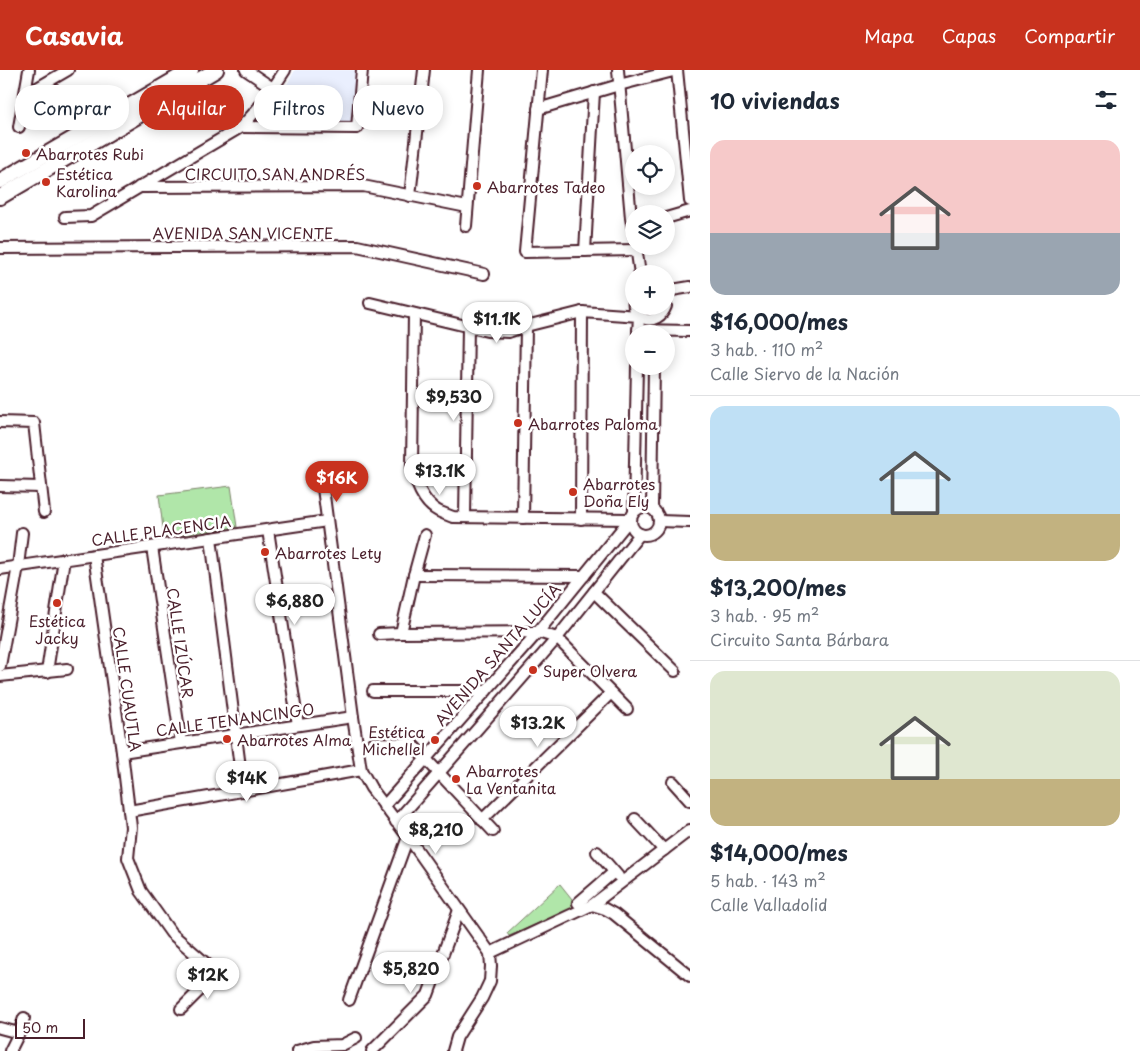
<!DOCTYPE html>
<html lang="es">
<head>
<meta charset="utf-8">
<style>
	body { margin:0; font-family:"Playpen Sans",sans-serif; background:#f2f2f3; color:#1f2937; height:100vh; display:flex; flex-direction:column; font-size:19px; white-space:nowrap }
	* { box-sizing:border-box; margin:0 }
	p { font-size:16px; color:#747a83 }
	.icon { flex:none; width:28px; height:28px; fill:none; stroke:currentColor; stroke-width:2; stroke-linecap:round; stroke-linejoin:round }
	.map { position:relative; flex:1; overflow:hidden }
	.panel { display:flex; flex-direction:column; background:#fff; width:450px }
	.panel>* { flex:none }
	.guide { position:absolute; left:15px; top:15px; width:475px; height:45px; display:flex; gap:10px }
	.buttons { position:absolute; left:625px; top:75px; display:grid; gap:10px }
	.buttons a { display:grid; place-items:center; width:50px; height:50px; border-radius:50%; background:#fff; box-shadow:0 2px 12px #0003; font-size:25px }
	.scale { position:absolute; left:15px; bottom:12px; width:70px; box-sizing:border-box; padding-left:5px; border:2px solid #4a1f2b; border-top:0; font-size:14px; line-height:18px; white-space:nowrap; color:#4a1f2b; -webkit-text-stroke:4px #fff; paint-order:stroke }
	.price { position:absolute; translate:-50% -42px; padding:0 11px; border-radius:18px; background:#fff; color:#222; font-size:16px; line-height:32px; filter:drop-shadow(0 1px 2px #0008) }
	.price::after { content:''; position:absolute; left:50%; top:30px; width:15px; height:11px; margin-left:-8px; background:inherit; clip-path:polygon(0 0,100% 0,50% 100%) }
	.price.active { background:#c8321e; color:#fff }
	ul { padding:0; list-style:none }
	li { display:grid; align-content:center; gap:10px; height:265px; padding:0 20px }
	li+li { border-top:1px solid #e0e1e3 }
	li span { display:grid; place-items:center; height:155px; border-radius:15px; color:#555 }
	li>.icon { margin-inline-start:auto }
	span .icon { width:90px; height:90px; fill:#fffc; stroke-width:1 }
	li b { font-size:21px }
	h2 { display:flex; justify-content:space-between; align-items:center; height:60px; padding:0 20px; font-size:21px }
	.pill { padding:0 18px; border-radius:20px; background:#fff; box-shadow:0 2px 12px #0003; font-size:18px; line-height:45px }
	.pill.active { background:#c8321e; color:#fff }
	header { display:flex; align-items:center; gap:30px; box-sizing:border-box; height:70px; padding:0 25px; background:#c8321e; color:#fff }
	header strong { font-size:24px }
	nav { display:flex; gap:28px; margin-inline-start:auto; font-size:18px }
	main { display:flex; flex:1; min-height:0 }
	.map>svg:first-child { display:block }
</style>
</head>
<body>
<header>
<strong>Casavia</strong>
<nav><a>Mapa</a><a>Capas</a><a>Compartir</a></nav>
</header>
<main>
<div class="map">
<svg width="690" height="981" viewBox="0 0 690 981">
	<rect width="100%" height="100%" fill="#fff"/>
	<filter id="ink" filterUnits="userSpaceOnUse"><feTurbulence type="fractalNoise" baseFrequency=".02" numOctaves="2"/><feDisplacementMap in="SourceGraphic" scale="10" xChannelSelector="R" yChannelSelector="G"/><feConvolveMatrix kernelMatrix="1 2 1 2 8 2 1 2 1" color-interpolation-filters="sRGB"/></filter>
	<g filter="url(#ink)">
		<path fill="#eaeffe" d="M295 0H355L351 52 274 50 268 47V40L281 25Z"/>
		<g fill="#b0e6a9" stroke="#7d826a">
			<path d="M231 416 237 457 164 467 159 425Z"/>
			<path d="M560 814 572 829 571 833 574 838 509 866 507 863Z"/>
		</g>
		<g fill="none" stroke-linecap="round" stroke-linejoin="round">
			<defs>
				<g id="street">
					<path d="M246 0 274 19"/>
					<path d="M542 0 525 182 636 180"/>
					<path d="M618 0 631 148 634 165"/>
					<path d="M25 25 68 0"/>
					<path d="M538 39 619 15 677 0 690 131"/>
					<path d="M19 57 29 0"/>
					<path d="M241 57 357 58 362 0"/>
					<path d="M139 117 363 116 467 137"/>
					<path d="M410 126 424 0"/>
					<path d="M65 147 91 146 241 57C259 39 272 21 285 0"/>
					<path d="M666 148 690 141"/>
					<path d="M466 156 479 0"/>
					<path d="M636 176 640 204"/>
					<path d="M0 178 357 176 484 204"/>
					<path d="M585 181 594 22"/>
					<path d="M666 221 690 217"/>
					<path d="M634 229C630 251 658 258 666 236"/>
					<path d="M370 233 487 261 508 262 526 256 582 242 639 246 638 264"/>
					<path d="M414 244 412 396C416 413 422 432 438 441 442 443 448 445 453 447L630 449"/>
					<path d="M638 260 690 261"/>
					<path d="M0 352 34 353 44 442"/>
					<path d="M0 416 41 417"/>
					<path d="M323 418 353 647 361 700 371 718 408 767 490 883"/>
					<circle cx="645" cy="451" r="14"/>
					<path d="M652 438 654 296"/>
					<path d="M634 440 637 296"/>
					<path d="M465 447 468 256"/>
					<path d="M523 448 526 256"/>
					<path d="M581 449 582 242"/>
					<path d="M659 451 690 452"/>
					<path d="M268 460 298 655"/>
					<path d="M211 468 243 721"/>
					<path d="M152 477 181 673"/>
					<path d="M94 485 122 682 131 757 128 788 141 821 171 863 217 903 181 939"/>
					<path d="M0 499 327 451"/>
					<path d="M414 505 584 506"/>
					<path d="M594 522 675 601"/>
					<path d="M401 563 414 505 425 465"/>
					<path d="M379 564 401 563 538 562 557 568 627 639"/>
					<path d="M0 596 18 496 22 463"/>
					<path d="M47 602 64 489"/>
					<path d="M0 606 67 599"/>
					<path d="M373 621H486"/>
					<path d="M373 673 412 674 493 761"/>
					<path d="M122 682 353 647"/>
					<path d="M673 712 690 731"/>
					<path d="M384 736 538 562 630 449"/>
					<path d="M129 741 361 700"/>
					<path d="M635 749 664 780"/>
					<path d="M482 750 611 623"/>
					<path d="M396 752 557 568 640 464"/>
					<path d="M597 782 618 806"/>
					<path d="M578 833 614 802"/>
					<path d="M592 835 605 839 614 844 690 906"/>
					<path d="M490 883 592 835 690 760"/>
					<path d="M349 930 408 767"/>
					<path d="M0 958 19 963"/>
					<path d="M10 981 19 963 24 948"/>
					<path d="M297 981 314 976 342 975 356 968"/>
					<path d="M372 981 428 925 459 840"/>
					<path d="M453 981 457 967 482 928 490 911 491 896 490 883"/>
				</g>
				<g id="secondary">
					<path d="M0 111 191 0"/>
					<path d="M0 127 216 0"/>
				</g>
			</defs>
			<use href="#street" stroke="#4a1f2b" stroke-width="14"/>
			<use href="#secondary" stroke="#4a1f2b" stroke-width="18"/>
			<use href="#street" stroke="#fff" stroke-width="10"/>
			<use href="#secondary" stroke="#fff" stroke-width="14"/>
		</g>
	</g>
	<g fill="#c8321e" stroke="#fff" stroke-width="2">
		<circle cx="26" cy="83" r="5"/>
		<circle cx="46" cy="112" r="5"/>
		<circle cx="477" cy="116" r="5"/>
		<circle cx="518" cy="353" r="5"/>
		<circle cx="573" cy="422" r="5"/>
		<circle cx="265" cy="482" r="5"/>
		<circle cx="57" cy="533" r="5"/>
		<circle cx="533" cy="600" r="5"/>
		<circle cx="227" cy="669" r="5"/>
		<circle cx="435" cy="670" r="5"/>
		<circle cx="456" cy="709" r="5"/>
	</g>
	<g text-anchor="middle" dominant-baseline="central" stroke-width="5" stroke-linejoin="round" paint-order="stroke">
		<g font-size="15" fill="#4a1f2b" stroke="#fff" text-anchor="start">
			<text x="36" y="83">Abarrotes Rubi</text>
			<text x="56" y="103">Estética<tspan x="56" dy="17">Karolina</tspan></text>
			<text x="487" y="116">Abarrotes Tadeo</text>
			<text x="528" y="353">Abarrotes Paloma</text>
			<text x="583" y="413">Abarrotes<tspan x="583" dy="17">Doña Ely</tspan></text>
			<text x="275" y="482">Abarrotes Lety</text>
			<text x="57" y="550" text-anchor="middle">Estética<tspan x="57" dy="17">Jacky</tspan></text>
			<text x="543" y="600">Super Olvera</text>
			<text x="425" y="661" text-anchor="end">Estética<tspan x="425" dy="17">Michellel</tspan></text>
			<text x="237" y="669">Abarrotes Alma</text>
			<text x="466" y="700">Abarrotes<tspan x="466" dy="17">La Ventanita</tspan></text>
		</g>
		<g font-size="15" fill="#4a1f2b" stroke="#fff">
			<text x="275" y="103">CIRCUITO SAN ANDRÉS</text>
			<text x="243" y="162">AVENIDA SAN VICENTE</text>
			<text transform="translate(161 460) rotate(-8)">CALLE PLACENCIA</text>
			<text transform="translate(181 573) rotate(82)">CALLE IZÚCAR</text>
			<text transform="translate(497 584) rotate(-49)">AVENIDA SANTA LUCÍA</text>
			<text transform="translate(128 619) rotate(82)">CALLE CUAUTLA</text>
			<text transform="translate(235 649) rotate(-8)">CALLE TENANCINGO</text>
		</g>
	</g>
</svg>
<div class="buttons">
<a><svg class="icon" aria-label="locate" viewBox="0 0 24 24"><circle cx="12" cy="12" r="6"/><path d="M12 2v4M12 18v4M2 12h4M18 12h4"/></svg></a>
<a><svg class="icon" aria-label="layers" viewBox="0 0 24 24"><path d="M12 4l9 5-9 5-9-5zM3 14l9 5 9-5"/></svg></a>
<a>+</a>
<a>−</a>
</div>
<div class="scale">50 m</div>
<b class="price" style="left:497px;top:274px">$11.1K</b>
<b class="price" style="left:454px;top:352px">$9,530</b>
<b class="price" style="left:440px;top:426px">$13.1K</b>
<b class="price active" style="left:337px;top:433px">$16K</b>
<b class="price" style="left:295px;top:556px">$6,880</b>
<b class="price" style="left:538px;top:678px">$13.2K</b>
<b class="price" style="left:247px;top:733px">$14K</b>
<b class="price" style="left:436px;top:785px">$8,210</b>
<b class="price" style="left:411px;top:924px">$5,820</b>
<b class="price" style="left:208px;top:930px">$12K</b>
<div class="guide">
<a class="pill">Comprar</a>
<a class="pill active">Alquilar</a>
<a class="pill">Filtros</a>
<a class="pill">Nuevo</a>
</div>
</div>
<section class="panel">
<h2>10 viviendas<svg class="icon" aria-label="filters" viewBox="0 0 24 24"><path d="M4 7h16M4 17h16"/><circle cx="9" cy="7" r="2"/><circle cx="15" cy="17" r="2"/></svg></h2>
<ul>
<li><span style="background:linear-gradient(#f6c9c9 60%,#9aa5b1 0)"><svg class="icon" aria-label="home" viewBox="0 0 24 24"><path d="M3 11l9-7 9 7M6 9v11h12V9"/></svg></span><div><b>$16,000/mes</b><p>3 hab. · 110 m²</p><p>Calle Siervo de la Nación</p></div></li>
<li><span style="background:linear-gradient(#bfe0f5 70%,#c2b280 0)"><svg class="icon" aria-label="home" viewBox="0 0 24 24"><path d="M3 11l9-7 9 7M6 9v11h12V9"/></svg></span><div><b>$13,200/mes</b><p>3 hab. · 95 m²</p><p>Circuito Santa Bárbara</p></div></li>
<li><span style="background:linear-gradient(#dfe7d0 70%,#c2b280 0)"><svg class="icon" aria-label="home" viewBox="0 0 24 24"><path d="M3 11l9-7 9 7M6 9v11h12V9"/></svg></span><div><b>$14,000/mes</b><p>5 hab. · 143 m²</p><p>Calle Valladolid</p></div></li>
</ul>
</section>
</main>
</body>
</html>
